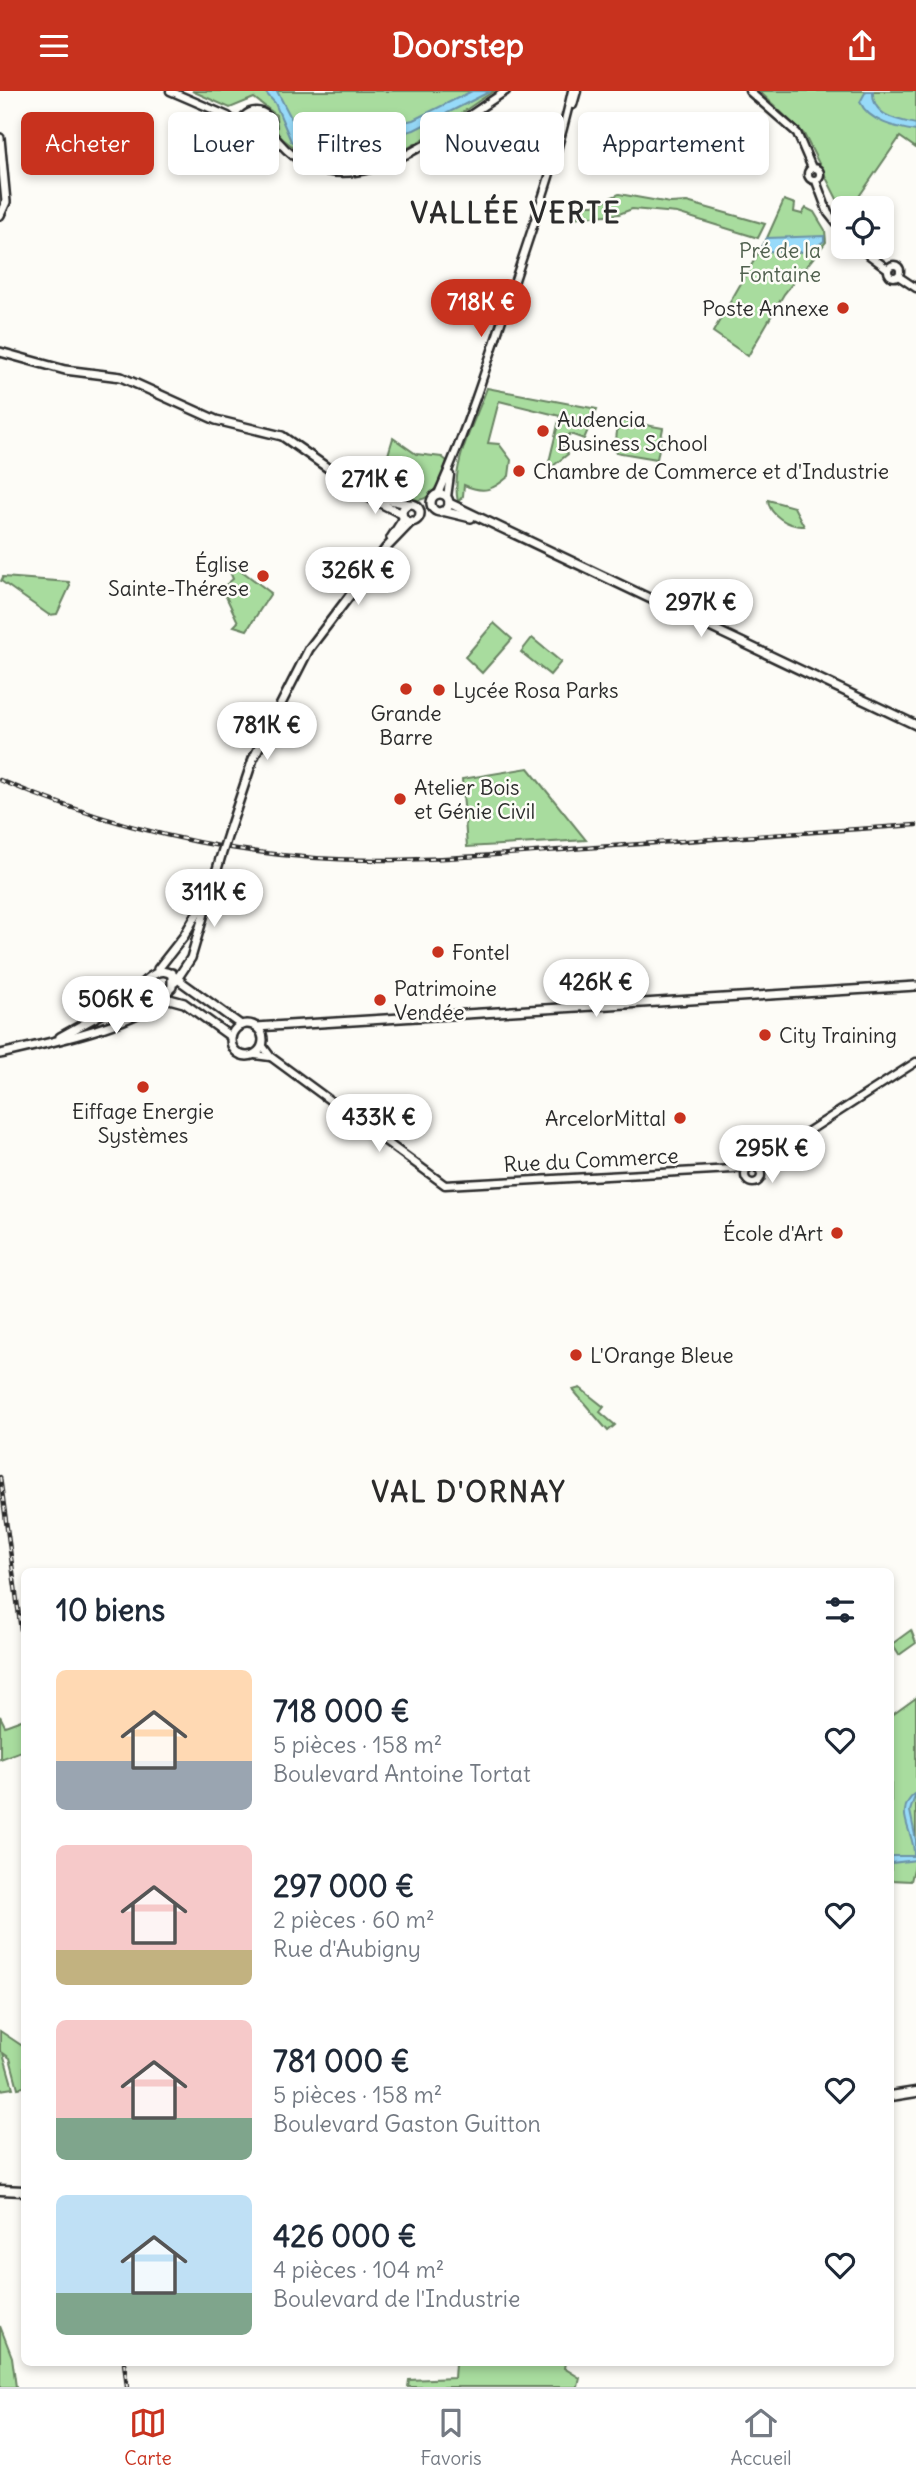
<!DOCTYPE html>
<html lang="fr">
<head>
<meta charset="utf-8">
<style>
	body { margin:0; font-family:Delius,sans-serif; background:#f6f6f7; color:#1f2937; height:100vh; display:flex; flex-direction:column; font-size:26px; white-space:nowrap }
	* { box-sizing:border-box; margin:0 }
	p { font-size:23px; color:#747a83 }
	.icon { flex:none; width:38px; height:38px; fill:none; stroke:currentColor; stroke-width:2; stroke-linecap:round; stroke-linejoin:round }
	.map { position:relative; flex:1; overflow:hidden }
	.side { position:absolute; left:21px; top:1477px; width:873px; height:798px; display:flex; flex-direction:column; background:#fff; border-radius:10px; box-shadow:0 4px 10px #0003 }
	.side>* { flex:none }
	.guide { position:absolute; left:21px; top:21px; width:875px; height:63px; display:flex; gap:14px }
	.tools { position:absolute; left:831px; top:105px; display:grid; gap:14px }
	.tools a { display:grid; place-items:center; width:63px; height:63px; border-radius:10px; background:#fff; box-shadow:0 4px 10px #0003; font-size:35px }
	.price { position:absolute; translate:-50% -60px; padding:0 16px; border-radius:24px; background:#fff; color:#222; font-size:23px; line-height:46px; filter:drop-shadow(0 2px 4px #0008) }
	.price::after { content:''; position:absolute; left:50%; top:42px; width:21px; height:16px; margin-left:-10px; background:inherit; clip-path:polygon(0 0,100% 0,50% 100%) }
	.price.active { background:#c8321e; color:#fff }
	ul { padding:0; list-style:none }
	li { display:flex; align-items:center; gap:21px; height:175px; padding:0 35px }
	li span { display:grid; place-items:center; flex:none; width:196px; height:140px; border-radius:10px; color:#555 }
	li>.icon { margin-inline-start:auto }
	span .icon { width:84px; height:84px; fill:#fffc; stroke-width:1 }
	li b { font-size:30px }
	h2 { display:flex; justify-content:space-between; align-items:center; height:84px; padding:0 35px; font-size:30px }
	.pill { padding:0 24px; border-radius:10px; background:#fff; box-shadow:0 4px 10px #0003; font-size:24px; line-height:63px }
	.pill.active { background:#c8321e; color:#fff }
	header { display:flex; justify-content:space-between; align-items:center; height:91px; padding:0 35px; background:#c8321e; color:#fff; font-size:32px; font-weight:800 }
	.tab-bar { display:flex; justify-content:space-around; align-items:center; height:98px; border-top:2px solid #e0e1e3; background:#fff; font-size:19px; color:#747a83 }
	.tab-bar a { display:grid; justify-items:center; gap:4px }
	.tab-bar .active { color:#c8321e }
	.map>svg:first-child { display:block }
</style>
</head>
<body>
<header><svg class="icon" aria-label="menu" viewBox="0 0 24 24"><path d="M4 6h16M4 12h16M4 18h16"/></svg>Doorstep<svg class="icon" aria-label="share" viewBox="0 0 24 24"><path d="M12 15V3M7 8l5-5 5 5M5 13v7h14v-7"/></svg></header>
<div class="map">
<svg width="916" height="2296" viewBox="0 0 916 2296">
	<rect width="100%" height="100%" fill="#fdfcf7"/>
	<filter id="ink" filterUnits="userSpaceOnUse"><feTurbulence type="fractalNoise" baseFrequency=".0143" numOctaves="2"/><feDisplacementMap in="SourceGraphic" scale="14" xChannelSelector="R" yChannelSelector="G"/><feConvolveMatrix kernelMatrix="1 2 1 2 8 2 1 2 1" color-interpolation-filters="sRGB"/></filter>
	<g filter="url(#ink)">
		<g fill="#a8dc9e" stroke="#6a8464" stroke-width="2">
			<path d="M192 0H494C451 27 395 77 343 78 318 78 295 58 277 43L276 24 254 7 230 17Z"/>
			<path d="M759 0H916V57L900 46 851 117 843 120 804 43Z"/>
			<circle cx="256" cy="36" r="13"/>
			<path d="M619 103 670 112 687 111 765 133 758 147 677 122 632 118 619 123 570 127 573 114H594Z"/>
			<path d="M784 109 795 113 794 121 802 123 806 117 814 121 825 139 826 151 784 203 748 265 713 241 767 147Z"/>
			<path d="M487 297 597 318 584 348 570 343 560 352 568 363 553 375 549 371 560 325 499 310 488 352 499 353 511 369 509 385C493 399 484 403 464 394L463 405 458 411C450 374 474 333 487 297Z"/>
			<path d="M618 329 663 337 657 368 615 361Z"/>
			<path d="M393 347 416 363 442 366 447 370C432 417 421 413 376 404Z"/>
			<path d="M768 409 794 416 804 435C789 436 769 424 768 409Z"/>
			<path d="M230 471 271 502 247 539 234 535 238 531 222 497 233 488 227 474Z"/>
			<path d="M3 486 69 491 70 495 57 523 49 524 1 490Z"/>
			<path d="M494 532 512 548 482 582 465 566Z"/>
			<path d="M532 547 561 571 550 584 521 561Z"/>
			<path d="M528 677 586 749 467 756 462 688Z"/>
			<path d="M580 1297 604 1316 600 1321 615 1334 608 1340 573 1299Z"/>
			<path d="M911 1539 916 1552 899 1564 892 1553Z"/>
			<path d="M916 1607V1770L911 1790 891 1789V1625Z"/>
			<path d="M0 1625 5 1635 24 1628V1659L0 1668Z"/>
			<path d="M0 1940 24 1956V1996L18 1997 10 1967 3 1962 13 1997 0 1999Z"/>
			<path d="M0 2235 12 2266 16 2296H0Z"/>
			<path d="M455 2272H565L564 2277 580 2287 578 2296H408L409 2289 454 2287Z"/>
		</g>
		<g fill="#97daf9" stroke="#6c94a7" stroke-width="2">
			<path d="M264 0H277L299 42 332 65 368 39 413 29 472 0H491L414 39 371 50 349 67 330 76 321 73 291 50 275 12Z"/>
			<path d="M866 0H873C872 25 896 29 916 33V40C897 37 869 31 860 11Z"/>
			<path d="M824 145V150L809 161 760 160 767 147Z"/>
			<path d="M916 1702 910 1720 916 1749V1769L891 1772V1765H914C916 1742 891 1721 916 1702Z"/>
		</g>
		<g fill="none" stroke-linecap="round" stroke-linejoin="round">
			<defs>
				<g id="tertiary">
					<path d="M170 0 228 25 239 35"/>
					<path d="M749 0 797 42 812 77"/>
					<path d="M573 14 577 0"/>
					<circle cx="256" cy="36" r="16"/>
					<path d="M271 41C338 135 438 43 506 0"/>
					<circle cx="814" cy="83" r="6"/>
					<path d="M816 90 828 122 844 142"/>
					<path d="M858 156 888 178"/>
					<circle cx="894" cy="180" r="6"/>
					<path d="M898 185 916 197"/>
					<path d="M438 403C467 338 489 269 511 201 533 134 557 69 572 0"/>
					<path d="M447 406 450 384"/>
					<path d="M262 954 271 966 445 1094 750 1077"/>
					<path d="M255 964 270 966"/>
					<path d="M753 1076 916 971"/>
					<circle cx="753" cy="1084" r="8"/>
				</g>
				<g id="secondary">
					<path d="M0 47 6 111 0 124"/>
					<path d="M0 261 65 279 121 286 216 329 282 345 372 408 402 423"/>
					<circle cx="440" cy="412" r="9"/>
					<path d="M371 405 408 413"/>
					<path d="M449 412 916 634"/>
					<circle cx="411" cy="422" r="9"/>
					<path d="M442 420 471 427"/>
					<path d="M391 447 404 427"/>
					<path d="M228 743 253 668 309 558 386 457 412 430"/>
					<path d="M158 878 184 845 204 810"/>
					<path d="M172 882V896L162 906H154L145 898V890C161 876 167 878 183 892L241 934"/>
					<path d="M175 891 191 867 220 768"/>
					<path d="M162 906 184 912 231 946"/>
					<circle cx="247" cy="949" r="16"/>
					<path d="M256 936 916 895"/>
					<path d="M60 946 116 915 145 890"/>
					<path d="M0 963C35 955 139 934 160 907"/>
				</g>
				<g id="primary">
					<path d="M891 2005 916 2001"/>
					<path d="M0 2099 24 2100"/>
				</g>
			</defs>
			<use href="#tertiary" stroke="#2b2b2b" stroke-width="11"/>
			<use href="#secondary" stroke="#2b2b2b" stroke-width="12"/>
			<use href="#primary" stroke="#2b2b2b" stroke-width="13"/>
			<use href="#tertiary" stroke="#fdfcf7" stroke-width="6"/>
			<use href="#secondary" stroke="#fdfcf7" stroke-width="7"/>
			<use href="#primary" stroke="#fdfcf7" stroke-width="8"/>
			<defs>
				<g id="rail">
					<path d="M0 689C124 742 257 771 392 769 461 768 530 761 598 756 704 748 810 741 916 734"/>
					<path d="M0 1386 24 1561"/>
					<path d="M124 2272 127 2296"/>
				</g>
			</defs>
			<use href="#rail" stroke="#2b2b2b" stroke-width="4.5"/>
			<use href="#rail" stroke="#fdfcf7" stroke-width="2" stroke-dasharray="5" stroke-linecap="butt"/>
			<defs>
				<path id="secondary-bridge" d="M220 768 228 743"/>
			</defs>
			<use href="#secondary-bridge" stroke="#2b2b2b" stroke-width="12" stroke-linecap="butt"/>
			<use href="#secondary-bridge" stroke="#fdfcf7" stroke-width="7"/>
		</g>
	</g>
	<g fill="#c8321e" stroke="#fdfcf7" stroke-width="2.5">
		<circle cx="843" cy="217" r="7"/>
		<circle cx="543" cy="340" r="7"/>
		<circle cx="519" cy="380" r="7"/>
		<circle cx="263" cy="485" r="7"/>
		<circle cx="406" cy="598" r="7"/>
		<circle cx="439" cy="599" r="7"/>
		<circle cx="400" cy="708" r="7"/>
		<circle cx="438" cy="861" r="7"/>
		<circle cx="380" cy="909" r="7"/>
		<circle cx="765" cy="944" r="7"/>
		<circle cx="143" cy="996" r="7"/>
		<circle cx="680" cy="1027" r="7"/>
		<circle cx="837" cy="1142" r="7"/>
		<circle cx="576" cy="1264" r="7"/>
	</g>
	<g text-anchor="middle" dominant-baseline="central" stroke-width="5" stroke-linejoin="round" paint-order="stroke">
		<g font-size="21" fill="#50604e" stroke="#fdfcf7">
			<text x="780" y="159">Pré de la<tspan x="780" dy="24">Fontaine</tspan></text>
		</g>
		<g font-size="21" fill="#2b2b2b" stroke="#fdfcf7" text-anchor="start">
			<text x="829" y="217" text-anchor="end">Poste Annexe</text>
			<text x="557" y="328">Audencia<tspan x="557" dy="24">Business School</tspan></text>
			<text x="533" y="380">Chambre de Commerce et d'Industrie</text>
			<text x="249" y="473" text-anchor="end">Église<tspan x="249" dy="24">Sainte-Thérese</tspan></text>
			<text x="453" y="599">Lycée Rosa Parks</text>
			<text x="406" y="622" text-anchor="middle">Grande<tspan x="406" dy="24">Barre</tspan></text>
			<text x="414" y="696">Atelier Bois<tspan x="414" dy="24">et Génie Civil</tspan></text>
			<text x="452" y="861">Fontel</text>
			<text x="394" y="897">Patrimoine<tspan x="394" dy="24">Vendée</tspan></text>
			<text x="779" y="944">City Training</text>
			<text x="143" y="1020" text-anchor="middle">Eiffage Energie<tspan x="143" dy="24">Systèmes</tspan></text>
			<text x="666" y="1027" text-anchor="end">ArcelorMittal</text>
			<text x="823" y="1142" text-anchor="end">École d'Art</text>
			<text x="590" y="1264">L'Orange Bleue</text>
		</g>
		<g font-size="21" fill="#2b2b2b" stroke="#fdfcf7">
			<text transform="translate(591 1069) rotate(-3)">Rue du Commerce</text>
		</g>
		<g font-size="28" font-weight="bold" letter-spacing="2" fill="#2b2b2b" stroke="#fdfcf7">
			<text x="516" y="122">VALLÉE VERTE</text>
			<text x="469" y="1401">VAL D'ORNAY</text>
		</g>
	</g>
</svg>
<div class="tools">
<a><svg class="icon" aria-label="locate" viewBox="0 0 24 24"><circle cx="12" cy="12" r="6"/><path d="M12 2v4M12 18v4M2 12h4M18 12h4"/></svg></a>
</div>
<b class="price active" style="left:481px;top:248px">718K €</b>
<b class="price" style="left:375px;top:425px">271K €</b>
<b class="price" style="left:358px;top:516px">326K €</b>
<b class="price" style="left:701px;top:548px">297K €</b>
<b class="price" style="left:267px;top:671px">781K €</b>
<b class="price" style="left:214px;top:838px">311K €</b>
<b class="price" style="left:596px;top:928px">426K €</b>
<b class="price" style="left:116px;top:945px">506K €</b>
<b class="price" style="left:379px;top:1063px">433K €</b>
<b class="price" style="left:772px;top:1094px">295K €</b>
<div class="guide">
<a class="pill active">Acheter</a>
<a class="pill">Louer</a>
<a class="pill">Filtres</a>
<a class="pill">Nouveau</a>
<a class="pill">Appartement</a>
</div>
<section class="side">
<h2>10 biens<svg class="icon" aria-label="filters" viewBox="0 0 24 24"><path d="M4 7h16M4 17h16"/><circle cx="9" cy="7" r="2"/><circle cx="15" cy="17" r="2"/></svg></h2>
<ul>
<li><span style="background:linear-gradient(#ffd9b3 65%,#9aa5b1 0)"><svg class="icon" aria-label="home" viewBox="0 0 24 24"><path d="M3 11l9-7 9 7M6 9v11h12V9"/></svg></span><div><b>718 000 €</b><p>5 pièces · 158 m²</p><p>Boulevard Antoine Tortat</p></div><svg class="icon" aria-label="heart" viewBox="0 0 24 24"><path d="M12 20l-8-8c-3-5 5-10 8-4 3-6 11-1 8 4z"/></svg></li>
<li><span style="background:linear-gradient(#f6c9c9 75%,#c2b280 0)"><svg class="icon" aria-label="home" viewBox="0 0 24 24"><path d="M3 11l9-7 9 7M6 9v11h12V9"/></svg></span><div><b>297 000 €</b><p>2 pièces · 60 m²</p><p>Rue d'Aubigny</p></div><svg class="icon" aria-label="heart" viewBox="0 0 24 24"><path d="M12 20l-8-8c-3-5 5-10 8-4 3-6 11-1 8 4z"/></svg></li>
<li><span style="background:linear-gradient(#f6c9c9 70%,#7fa58c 0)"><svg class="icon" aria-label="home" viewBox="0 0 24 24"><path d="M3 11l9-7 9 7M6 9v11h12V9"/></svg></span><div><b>781 000 €</b><p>5 pièces · 158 m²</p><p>Boulevard Gaston Guitton</p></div><svg class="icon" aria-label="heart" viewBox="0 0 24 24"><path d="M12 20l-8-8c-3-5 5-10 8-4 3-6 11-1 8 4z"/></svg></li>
<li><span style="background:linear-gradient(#bfe0f5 70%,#7fa58c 0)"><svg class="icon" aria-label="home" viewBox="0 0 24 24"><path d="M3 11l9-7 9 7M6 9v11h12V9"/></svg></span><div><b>426 000 €</b><p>4 pièces · 104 m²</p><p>Boulevard de l'Industrie</p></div><svg class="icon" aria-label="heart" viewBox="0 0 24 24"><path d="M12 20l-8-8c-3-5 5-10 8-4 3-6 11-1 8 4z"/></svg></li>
</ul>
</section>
</div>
<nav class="tab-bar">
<a class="active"><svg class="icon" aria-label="map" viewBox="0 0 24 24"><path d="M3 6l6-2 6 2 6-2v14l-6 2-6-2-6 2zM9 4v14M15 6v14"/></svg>Carte</a>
<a><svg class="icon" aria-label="saved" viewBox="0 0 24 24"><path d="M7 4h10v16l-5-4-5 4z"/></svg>Favoris</a>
<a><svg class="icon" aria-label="home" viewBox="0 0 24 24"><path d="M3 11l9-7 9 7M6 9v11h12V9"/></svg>Accueil</a>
</nav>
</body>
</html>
